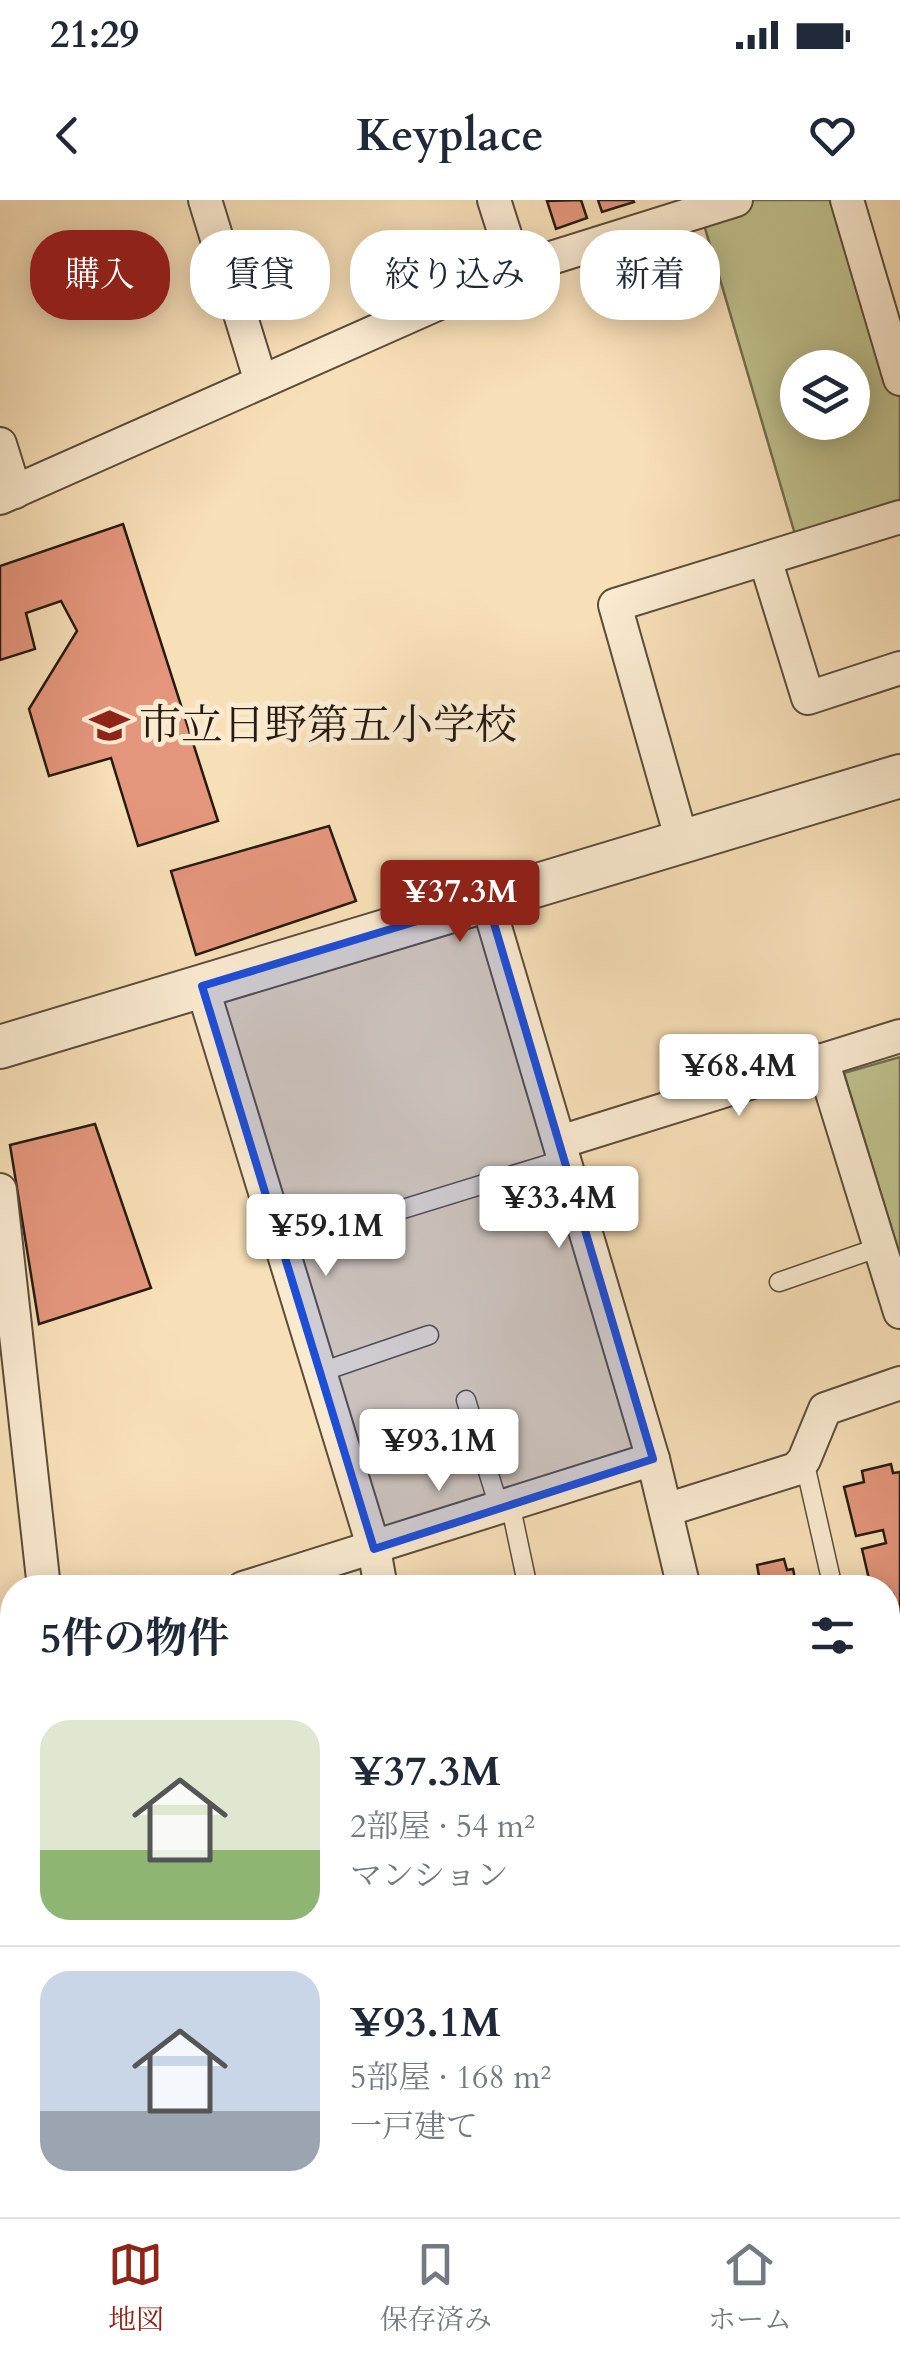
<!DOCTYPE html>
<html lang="ja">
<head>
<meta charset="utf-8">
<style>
	body { margin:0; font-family:Cardo,"Noto Serif JP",serif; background:#f2f2f3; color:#1f2937; height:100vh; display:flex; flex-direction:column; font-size:38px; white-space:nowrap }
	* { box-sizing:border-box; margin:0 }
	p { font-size:32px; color:#747a83 }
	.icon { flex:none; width:55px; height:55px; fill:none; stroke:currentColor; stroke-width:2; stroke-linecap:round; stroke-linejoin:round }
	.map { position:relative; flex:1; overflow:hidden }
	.details { position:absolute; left:0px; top:1375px; width:900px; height:642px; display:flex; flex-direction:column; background:#fff; border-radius:40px 40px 0 0; box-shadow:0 5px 25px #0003 }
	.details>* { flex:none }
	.guide { position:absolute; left:30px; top:30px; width:840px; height:90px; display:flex; gap:20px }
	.buttons { position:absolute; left:780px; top:150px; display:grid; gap:20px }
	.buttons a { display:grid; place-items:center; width:90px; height:90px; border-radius:50%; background:#fff; box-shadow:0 5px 25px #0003; font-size:50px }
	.price { position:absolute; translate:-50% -85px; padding:0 22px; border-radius:10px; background:#fff; color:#222; font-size:32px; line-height:65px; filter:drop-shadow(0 2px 5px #0008) }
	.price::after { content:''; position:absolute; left:50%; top:60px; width:30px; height:22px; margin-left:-15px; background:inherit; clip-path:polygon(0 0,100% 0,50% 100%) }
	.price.active { background:#8f2418; color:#fff }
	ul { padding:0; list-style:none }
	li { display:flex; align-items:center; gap:30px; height:250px; padding:0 40px }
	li+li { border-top:2px solid #e0e1e3 }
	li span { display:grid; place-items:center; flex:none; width:280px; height:200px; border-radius:30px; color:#555 }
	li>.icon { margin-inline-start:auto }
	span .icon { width:120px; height:120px; fill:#fffc; stroke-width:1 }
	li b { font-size:42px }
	h2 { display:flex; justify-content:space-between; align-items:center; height:120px; padding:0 40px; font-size:42px }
	.tag { padding:0 35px; border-radius:40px; background:#fff; box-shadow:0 5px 25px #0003; font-size:35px; line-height:90px }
	.tag.active { background:#8f2418; color:#fff }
	.status { display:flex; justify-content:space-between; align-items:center; height:70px; padding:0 50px; background:#fff; direction:ltr }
	.status svg { height:28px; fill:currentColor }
	header { display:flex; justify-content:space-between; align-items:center; height:130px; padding:0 40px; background:#fff; font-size:45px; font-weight:600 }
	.tabs { display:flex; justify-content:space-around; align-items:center; height:140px; border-top:2px solid #e0e1e3; background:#fff; font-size:28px; color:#747a83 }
	.tabs a { display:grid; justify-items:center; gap:5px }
	.tabs .active { color:#8f2418 }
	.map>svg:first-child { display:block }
</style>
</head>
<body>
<div class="status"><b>21:29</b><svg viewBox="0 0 49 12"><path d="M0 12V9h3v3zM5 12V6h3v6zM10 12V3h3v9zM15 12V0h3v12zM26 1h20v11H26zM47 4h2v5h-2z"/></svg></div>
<header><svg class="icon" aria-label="back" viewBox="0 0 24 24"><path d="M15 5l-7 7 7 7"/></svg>Keyplace<svg class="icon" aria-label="heart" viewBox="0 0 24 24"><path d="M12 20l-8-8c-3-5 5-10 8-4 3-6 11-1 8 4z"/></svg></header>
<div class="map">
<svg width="900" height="2017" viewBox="0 0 900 2017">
	<rect width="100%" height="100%" fill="#f7dfb7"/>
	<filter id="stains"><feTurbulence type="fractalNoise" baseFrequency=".002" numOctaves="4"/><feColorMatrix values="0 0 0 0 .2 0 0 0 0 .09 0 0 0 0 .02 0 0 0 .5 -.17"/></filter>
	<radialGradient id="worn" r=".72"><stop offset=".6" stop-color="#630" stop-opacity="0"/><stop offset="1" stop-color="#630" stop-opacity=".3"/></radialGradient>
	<g fill="#bfc18d" stroke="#736e4f" stroke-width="2.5" fill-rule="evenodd">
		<path d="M736 0H847L900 179V317L799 348 700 11ZM798 168H852V222H798Z"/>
		<path d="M900 857V1056L844 873Z"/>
	</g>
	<g fill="#e4967c" stroke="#271b11" stroke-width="2.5">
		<path d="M581 0 587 18 556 29 547 1Z"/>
		<path d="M598 0H633L634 2 602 12Z"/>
		<path d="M123 324 218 621 138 646 111 558 49 576 29 509 77 431 61 401 26 413 35 449 0 460V366Z"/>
		<path d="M329 626 356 701 196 755 171 671Z"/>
		<path d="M95 924 151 1088 39 1124 10 945Z"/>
		<path d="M891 1264 893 1273 900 1272V1456L890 1459 888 1409 896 1407 893 1394 888 1396V1388H871L862 1349 886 1343 883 1330 856 1336 844 1287 864 1282 862 1271Z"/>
		<path d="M784 1359 787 1370 793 1369 797 1388H741L739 1380 759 1376 757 1365Z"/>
		<path d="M900 2002V2017H851L850 2013Z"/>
	</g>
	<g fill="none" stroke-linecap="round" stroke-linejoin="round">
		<defs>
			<g id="service">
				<path d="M283 1046 565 959"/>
				<path d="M779 1082 880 1047"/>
				<path d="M321 1172 429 1135"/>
				<path d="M466 1200 499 1307"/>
				<path d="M804 1260 833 1388"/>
				<path d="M510 1303 528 1388"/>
			</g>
			<g id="minor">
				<path d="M205 0 261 182"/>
				<path d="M494 0 516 69"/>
				<path d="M847 0 900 179"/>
				<path d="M0 244 15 292"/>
				<path d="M0 298 516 69 736 0"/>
				<path d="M765 359 808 498 900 468"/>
				<path d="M682 641 615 405 900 317"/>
				<path d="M487 700 653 1259 684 1388"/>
				<path d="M202 786 374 1349 381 1388"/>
				<path d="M822 860 900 1112"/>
				<path d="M560 942 900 836"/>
				<path d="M0 990 44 1388"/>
				<path d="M666 1310 796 1269 804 1260 825 1209 900 1183"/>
				<path d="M243 1388 653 1259"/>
				<path d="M0 1450H12"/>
				<path d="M888 1510 900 1507"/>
				<path d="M120 2005 124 2017"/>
				<path d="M487 2005 489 2017"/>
				<path d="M828 2005 830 2017"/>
			</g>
			<g id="tertiary">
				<path d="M0 847 900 576"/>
				<path d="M888 1857 900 1856"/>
				<path d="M57 2017 96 2005"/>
			</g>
		</defs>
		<use href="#service" stroke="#5b4c3a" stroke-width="21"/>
		<use href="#minor" stroke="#5b4c3a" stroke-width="36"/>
		<use href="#tertiary" stroke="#5b4c3a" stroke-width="46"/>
		<use href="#service" stroke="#faead0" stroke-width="18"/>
		<use href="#minor" stroke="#faead0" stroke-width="32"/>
		<use href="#tertiary" stroke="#faead0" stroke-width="42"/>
	</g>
	<path fill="#1d4ed8" fill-opacity="0.2" stroke="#1d4ed8" stroke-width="8" stroke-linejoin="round" d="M487 700 653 1259 374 1349 202 786Z"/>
	<defs>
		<symbol id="school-bare" viewBox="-9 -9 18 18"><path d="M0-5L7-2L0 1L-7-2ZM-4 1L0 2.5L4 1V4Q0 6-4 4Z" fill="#8f2418" stroke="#faead0" stroke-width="2.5" paint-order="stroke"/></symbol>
	</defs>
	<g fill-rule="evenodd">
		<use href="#school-bare" x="82" y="498" width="55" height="55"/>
	</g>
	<g text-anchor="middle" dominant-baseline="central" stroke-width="10" stroke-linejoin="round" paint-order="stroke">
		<g font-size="42" fill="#271b11" stroke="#faead0" text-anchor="start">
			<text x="139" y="525">市立日野第五小学校</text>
		</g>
	</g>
	<rect width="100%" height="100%" filter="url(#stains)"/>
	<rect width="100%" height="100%" fill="url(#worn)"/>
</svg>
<div class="buttons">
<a><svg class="icon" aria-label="layers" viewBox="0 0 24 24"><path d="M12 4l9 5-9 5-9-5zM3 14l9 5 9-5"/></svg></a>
</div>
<b class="price active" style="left:460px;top:745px">¥37.3M</b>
<b class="price" style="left:739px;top:919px">¥68.4M</b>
<b class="price" style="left:559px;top:1051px">¥33.4M</b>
<b class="price" style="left:326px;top:1079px">¥59.1M</b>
<b class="price" style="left:439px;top:1294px">¥93.1M</b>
<div class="guide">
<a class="tag active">購入</a>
<a class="tag">賃貸</a>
<a class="tag">絞り込み</a>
<a class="tag">新着</a>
</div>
<section class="details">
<h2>5件の物件<svg class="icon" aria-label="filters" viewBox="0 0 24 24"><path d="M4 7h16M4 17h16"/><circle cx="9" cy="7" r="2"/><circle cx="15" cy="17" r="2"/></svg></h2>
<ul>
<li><span style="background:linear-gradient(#dfe7d0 65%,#8fb573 0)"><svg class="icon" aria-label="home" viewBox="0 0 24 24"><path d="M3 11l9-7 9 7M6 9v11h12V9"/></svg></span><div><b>¥37.3M</b><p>2部屋 · 54 m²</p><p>マンション</p></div></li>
<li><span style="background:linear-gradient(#c9d6e8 70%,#9aa5b1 0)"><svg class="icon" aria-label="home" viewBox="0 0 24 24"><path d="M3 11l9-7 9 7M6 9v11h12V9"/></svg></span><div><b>¥93.1M</b><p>5部屋 · 168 m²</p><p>一戸建て</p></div></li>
</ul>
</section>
</div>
<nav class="tabs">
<a class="active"><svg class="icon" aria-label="map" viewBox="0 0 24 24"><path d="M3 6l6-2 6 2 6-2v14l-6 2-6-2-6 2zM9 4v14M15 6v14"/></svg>地図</a>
<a><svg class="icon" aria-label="saved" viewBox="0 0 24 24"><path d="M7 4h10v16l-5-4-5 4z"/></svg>保存済み</a>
<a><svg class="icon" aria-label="home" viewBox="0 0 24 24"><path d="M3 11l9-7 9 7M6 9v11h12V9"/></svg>ホーム</a>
</nav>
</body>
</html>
